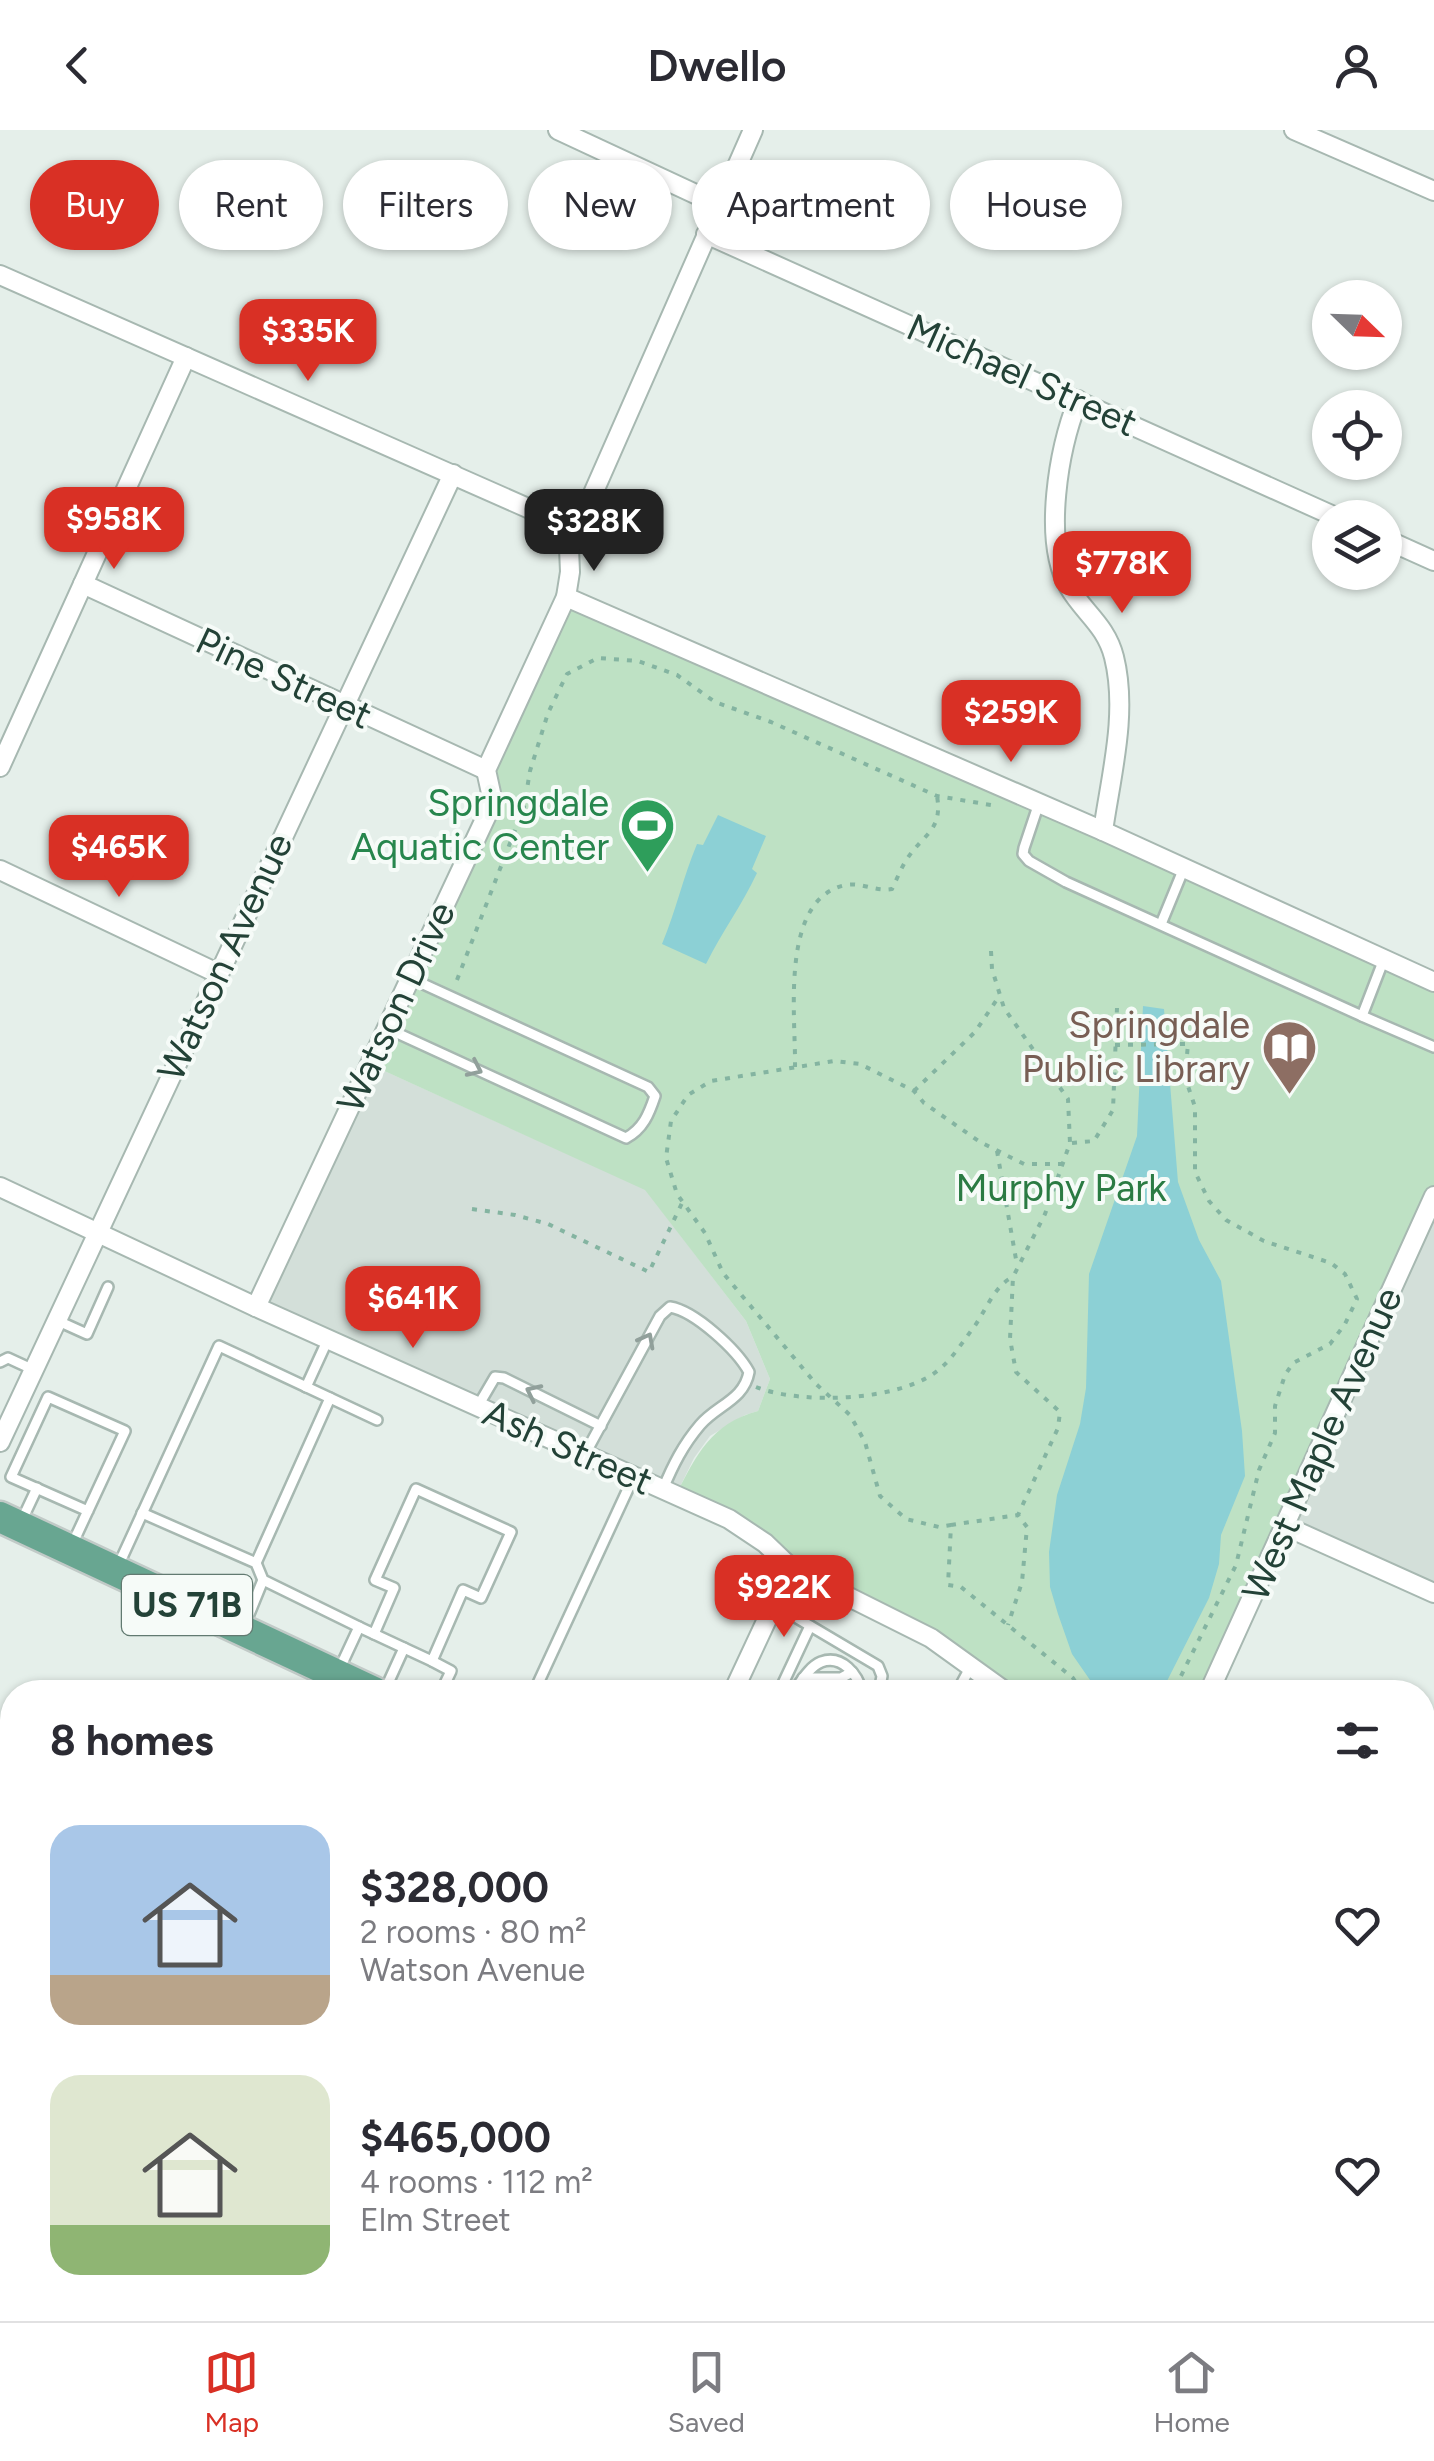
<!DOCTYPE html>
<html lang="en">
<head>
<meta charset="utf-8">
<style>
	body { margin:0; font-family:Figtree,sans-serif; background:#f7f7f7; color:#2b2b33; height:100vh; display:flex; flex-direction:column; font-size:38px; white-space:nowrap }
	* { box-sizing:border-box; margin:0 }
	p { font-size:32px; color:#7c7c81 }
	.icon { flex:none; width:55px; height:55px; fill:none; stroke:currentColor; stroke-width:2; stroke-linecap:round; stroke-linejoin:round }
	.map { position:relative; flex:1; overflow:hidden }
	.drawer { position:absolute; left:0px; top:1550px; width:1435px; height:642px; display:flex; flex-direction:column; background:#fff; border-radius:40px 40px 0 0; box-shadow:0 2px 8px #0004 }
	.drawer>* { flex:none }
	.hud { position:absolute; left:30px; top:30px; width:1375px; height:90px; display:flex; gap:20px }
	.needle { width:65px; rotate:113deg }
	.controls { position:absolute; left:1312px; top:150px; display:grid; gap:20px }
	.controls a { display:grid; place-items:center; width:90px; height:90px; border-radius:50%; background:#fff; box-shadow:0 2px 8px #0004; font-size:50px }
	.price { position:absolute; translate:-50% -85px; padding:0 22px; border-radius:20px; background:#d93025; color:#fff; font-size:32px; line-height:65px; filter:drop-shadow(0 2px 5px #0008) }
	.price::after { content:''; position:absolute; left:50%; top:60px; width:30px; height:22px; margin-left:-15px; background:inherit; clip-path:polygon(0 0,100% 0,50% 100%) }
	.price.current { background:#222; color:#fff }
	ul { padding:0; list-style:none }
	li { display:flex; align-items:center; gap:30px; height:250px; padding:0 50px }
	li span { display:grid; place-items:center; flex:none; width:280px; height:200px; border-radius:30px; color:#555 }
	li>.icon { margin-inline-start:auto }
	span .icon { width:120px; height:120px; fill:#fffc; stroke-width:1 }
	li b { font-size:42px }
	h2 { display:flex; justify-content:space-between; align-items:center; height:120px; padding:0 50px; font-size:42px }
	.tag { padding:0 35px; border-radius:45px; background:#fff; box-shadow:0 2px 8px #0004; font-size:35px; line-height:90px }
	.tag.current { background:#d93025; color:#fff }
	header { display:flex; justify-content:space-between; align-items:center; height:130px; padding:0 50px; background:#fff; font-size:45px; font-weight:600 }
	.tab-bar { display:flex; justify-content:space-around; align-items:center; height:140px; border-top:2px solid #e1e1e2; background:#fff; font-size:28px; color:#7c7c81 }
	.tab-bar a { display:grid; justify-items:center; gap:5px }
	.tab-bar .current { color:#d93025 }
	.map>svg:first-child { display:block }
</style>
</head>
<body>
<header><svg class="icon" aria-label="back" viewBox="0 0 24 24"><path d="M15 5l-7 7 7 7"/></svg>Dwello<svg class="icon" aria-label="person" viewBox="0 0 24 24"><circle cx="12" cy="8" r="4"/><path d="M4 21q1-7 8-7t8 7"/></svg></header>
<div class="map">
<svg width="1434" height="2191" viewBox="0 0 1434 2191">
	<rect width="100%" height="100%" fill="#e5efea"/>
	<g fill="#d3dfd9">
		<path d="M369 934 645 1059 746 1191 770 1249 758 1281 745 1285 710 1306 694 1328 676 1365 256 1177Z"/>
		<path d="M1434 1066V1463L1285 1396Z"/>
		<path d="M96 2180H1067L1090 2191H119Z"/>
	</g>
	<path fill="#bee1c4" d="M566 467 1434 852V1066L1209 1562H1006L931 1508 676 1365C696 1325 712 1293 758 1281L770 1249 746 1191 645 1060 369 934 492 672 486 640Z"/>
	<g fill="#8cd0d5">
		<path d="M718 685 766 706 752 739 757 743C742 775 722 802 706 834L662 814C676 781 683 747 697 714L703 715Z"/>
		<path d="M1143 876 1164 879 1178 1052 1199 1110 1221 1151 1242 1301 1245 1346 1221 1405 1219 1434 1209 1468 1167 1551 1158 1562H1103L1098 1559 1090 1562 1083 1557 1090 1550 1072 1524 1058 1484 1050 1457 1049 1422 1057 1365 1080 1294 1086 1258 1089 1144 1137 1006Z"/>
	</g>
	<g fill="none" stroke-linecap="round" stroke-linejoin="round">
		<defs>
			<g id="service">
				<path d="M1039 673 1024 718 1023 724 1029 731 1066 752 1362 886 1384 829"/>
				<path d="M1161 794 1184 738"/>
				<path d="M1362 886 1434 917"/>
				<path d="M386 898 626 1008C643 999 649 984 655 966L648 957 410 848"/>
				<path d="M56 1190 87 1204 108 1157"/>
				<path d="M0 1232 8 1228 34 1240"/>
				<path d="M306 1257 328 1209"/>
				<path d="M330 1268 377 1290"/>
				<path d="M478 1276 495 1247 504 1248 601 1296"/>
				<path d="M585 1324 660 1186 670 1177C695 1181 737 1220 749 1242 744 1270 717 1275 700 1295 683 1315 673 1335 663 1359"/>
				<path d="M142 1383 256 1433 263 1450 359 1497 339 1540"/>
				<path d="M21 1392 37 1358"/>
				<path d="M71 1417 125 1301 48 1267 11 1347 88 1381"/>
				<path d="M119 1434 219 1216 330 1268 256 1433"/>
				<path d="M775 1475 878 1536 882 1546 879 1562"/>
				<path d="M245 1494 263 1450"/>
				<path d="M359 1497 374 1504 394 1458 375 1450 416 1359 511 1402 481 1468 463 1460 432 1531 404 1518 384 1562"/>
				<path d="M374 1504 404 1518"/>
				<path d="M432 1531 451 1541 441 1562"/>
				<path d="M803 1548H841L852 1542"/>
				<path d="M909 1557 921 1562"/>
				<path d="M534 1562 634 1346"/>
				<path d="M779 1562 810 1496"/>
				<path d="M793 1562C801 1552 809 1537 821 1532 842 1524 858 1545 862 1562"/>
				<path d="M957 1562 970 1538"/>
				<path d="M1422 1652 1434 1627"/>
				<path d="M1422 1822 1434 1827"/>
				<path d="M1422 1866 1430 1875 1422 1892"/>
				<path d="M819 2180 842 2191"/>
				<path d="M1195 2180 1220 2191"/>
				<path d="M770 2191 772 2180"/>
				<path d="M861 2191 866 2180"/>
				<path d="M1014 2191 1018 2180"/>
				<path d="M1136 2191 1141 2180"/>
				<path d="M1225 2191 1230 2180"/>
			</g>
			<g id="minor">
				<path d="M558 0 719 75"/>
				<path d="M1294 0 1434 61"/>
				<path d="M706 104 1338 388"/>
				<path d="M0 145 539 383 557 397 569 418"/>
				<path d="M1078 270C1059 318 1042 410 1069 457 1083 482 1106 495 1114 527 1128 583 1111 645 1103 701"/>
				<path d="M1385 409 1434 431"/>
				<path d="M83 454 486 640"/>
				<path d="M566 467 1103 701 1434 852"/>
				<path d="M0 637 186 227"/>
				<path d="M0 740 217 843"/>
				<path d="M0 1057 256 1177 729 1389 765 1413 791 1438 931 1508 1006 1562"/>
				<path d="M256 1177 493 672 486 640 566 467 570 442 569 418 753 0"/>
				<path d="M0 1312 453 344"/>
				<path d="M1285 1396 1434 1463"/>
				<path d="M733 1562 791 1438"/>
				<path d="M1209 1562 1434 1066"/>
				<path d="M0 1708 12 1714"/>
				<path d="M0 1993 12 1998"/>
				<path d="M1067 2180 1090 2191"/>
				<path d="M42 2191 47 2180"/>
				<path d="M917 2191 922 2180"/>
				<path d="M1283 2191 1288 2180"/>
			</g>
			<g id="primary">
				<path d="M0 1387 374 1562"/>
				<path d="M1422 2065 1434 2070"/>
			</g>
		</defs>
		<use href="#service" stroke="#a7b8b1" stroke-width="14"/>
		<use href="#minor" stroke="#a7b8b1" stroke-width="22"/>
		<use href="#primary" stroke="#c1cac7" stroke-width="35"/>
		<g stroke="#84b4a1" stroke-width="4" stroke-dasharray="5 8" stroke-linecap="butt">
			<path d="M991 821 992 839 1004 878 1068 969 1070 1013 1045 1084 1013 1147 1010 1209 1016 1242 1060 1282 1058 1298 1018 1385 1027 1397 1022 1452 1008 1495"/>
			<path d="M457 850 524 677 530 641 548 583 567 544 598 528 638 531 677 545 715 572 771 592 937 666 997 676"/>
			<path d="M1115 915 1188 914 1185 947 1195 977V1042L1209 1071 1226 1090 1264 1111 1331 1133 1345 1144 1357 1169 1345 1194 1330 1214 1293 1233 1285 1245 1275 1276V1303L1259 1340 1236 1435 1173 1562"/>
			<path d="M795 937C796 887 779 768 846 755 861 752 876 762 892 759 897 749 901 738 907 729 923 704 943 701 937 666"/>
			<path d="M914 961 975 902 1000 865"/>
			<path d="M1072 1013 1094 1011 1113 980 1117 878"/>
			<path d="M997 1021 1017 1135"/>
			<path d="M1063 1034H1024L980 1012 924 973 914 961 860 934 834 931 711 951 688 965 671 991 666 1028 677 1064 705 1103 723 1143 816 1254 850 1285 865 1312 880 1366 906 1389 939 1397 951 1395 948 1455 961 1457 1073 1548 1082 1562"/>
			<path d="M472 1079 515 1085 548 1094 649 1142 682 1073"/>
			<path d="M756 1257C801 1275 905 1272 942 1237 953 1227 962 1213 971 1201 984 1185 994 1155 1013 1147"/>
			<path d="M951 1395 1018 1385"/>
		</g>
		<use href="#service" stroke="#fff" stroke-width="9"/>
		<use href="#minor" stroke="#fff" stroke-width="18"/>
		<use href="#primary" stroke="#68a691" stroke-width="30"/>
	</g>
	<defs><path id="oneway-chevron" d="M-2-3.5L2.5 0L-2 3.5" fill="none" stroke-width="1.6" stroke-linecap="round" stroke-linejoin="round" transform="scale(2.5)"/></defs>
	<g stroke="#91a09b">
		<use href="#oneway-chevron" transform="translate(475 939) rotate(25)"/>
		<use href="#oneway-chevron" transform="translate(647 1210) rotate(-62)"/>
		<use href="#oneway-chevron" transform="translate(533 1262) rotate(-154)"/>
	</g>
	<defs>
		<symbol id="stadium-pin" viewBox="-11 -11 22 30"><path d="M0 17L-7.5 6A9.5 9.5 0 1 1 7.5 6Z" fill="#2e9e5b" stroke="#f6fbf8"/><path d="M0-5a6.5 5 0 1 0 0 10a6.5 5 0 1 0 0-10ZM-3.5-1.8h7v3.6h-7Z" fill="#fff"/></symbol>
		<symbol id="library-pin" viewBox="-11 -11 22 30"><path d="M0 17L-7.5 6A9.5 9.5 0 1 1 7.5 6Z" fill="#8d6e63" stroke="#f6fbf8"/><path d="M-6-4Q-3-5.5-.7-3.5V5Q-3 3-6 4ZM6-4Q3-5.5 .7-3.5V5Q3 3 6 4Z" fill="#fff"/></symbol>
	</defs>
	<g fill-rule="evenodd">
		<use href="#stadium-pin" x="616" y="664" width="63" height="86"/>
		<use href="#library-pin" x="1258" y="886" width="63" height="86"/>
	</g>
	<g text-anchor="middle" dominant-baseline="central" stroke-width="8" stroke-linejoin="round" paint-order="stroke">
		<rect fill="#f6fbf8" stroke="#627a71" stroke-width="2.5" x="122" y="1445" width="130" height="60" rx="8"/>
		<g font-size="35" font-weight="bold" fill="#234237">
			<text x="187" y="1475">US 71B</text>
		</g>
		<g font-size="38" fill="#234237" stroke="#f6fbf8">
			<text transform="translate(1022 245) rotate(24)">Michael Street</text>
			<text transform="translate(284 548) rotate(25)">Pine Street</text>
			<text transform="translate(225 827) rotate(-65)">Watson Avenue</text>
			<text transform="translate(396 877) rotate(-65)">Watson Drive</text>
			<text transform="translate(1322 1314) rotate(-66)">West Maple Avenue</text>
			<text transform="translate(568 1317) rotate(24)">Ash Street</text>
		</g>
		<g font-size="38" fill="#27864d" stroke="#f6fbf8" text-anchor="end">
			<text x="609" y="673">Springdale<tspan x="609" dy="44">Aquatic Center</tspan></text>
		</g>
		<g font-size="38" fill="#785e54" stroke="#f6fbf8" text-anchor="end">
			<text x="1250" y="895">Springdale<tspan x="1250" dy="44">Public Library</tspan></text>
		</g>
		<g font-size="38" fill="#2b7b43" stroke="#f6fbf8">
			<text x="1061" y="1058">Murphy Park</text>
		</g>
	</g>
</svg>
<div class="controls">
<a><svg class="needle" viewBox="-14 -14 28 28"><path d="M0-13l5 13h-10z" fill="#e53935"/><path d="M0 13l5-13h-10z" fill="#7c7c81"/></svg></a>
<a><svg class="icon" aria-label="locate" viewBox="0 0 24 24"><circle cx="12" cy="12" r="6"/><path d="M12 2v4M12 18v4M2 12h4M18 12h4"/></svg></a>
<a><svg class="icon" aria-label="layers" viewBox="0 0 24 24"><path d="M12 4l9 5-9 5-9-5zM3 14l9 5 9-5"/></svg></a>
</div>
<b class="price" style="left:308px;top:254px">$335K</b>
<b class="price" style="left:114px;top:442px">$958K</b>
<b class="price current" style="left:594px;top:444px">$328K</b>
<b class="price" style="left:1122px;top:486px">$778K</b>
<b class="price" style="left:1011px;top:635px">$259K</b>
<b class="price" style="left:119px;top:770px">$465K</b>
<b class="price" style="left:413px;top:1221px">$641K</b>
<b class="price" style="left:784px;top:1510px">$922K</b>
<div class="hud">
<a class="tag current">Buy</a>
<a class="tag">Rent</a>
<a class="tag">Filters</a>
<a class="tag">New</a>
<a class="tag">Apartment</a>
<a class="tag">House</a>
</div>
<section class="drawer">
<h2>8 homes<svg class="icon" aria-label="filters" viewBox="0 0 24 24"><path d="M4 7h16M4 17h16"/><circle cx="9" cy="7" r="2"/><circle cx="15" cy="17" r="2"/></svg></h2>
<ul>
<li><span style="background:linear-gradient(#a9c7e8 75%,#b9a48a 0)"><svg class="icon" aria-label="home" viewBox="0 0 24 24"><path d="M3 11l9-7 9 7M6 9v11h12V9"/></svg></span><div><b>$328,000</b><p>2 rooms · 80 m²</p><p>Watson Avenue</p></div><svg class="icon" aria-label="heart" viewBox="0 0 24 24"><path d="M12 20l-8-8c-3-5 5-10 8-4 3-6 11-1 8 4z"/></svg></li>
<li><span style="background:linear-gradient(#dfe7d0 75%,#8fb573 0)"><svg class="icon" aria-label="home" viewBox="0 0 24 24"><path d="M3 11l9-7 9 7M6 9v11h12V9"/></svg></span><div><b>$465,000</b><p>4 rooms · 112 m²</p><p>Elm Street</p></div><svg class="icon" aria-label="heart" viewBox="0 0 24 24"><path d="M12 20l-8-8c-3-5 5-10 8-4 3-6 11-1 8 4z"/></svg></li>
</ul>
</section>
</div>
<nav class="tab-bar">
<a class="current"><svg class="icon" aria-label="map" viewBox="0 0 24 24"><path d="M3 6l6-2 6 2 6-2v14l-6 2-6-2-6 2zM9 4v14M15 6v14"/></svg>Map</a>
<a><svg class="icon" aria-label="saved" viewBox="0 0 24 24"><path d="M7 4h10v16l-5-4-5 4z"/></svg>Saved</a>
<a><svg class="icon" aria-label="home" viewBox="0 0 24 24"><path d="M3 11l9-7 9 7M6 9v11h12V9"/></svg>Home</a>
</nav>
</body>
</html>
